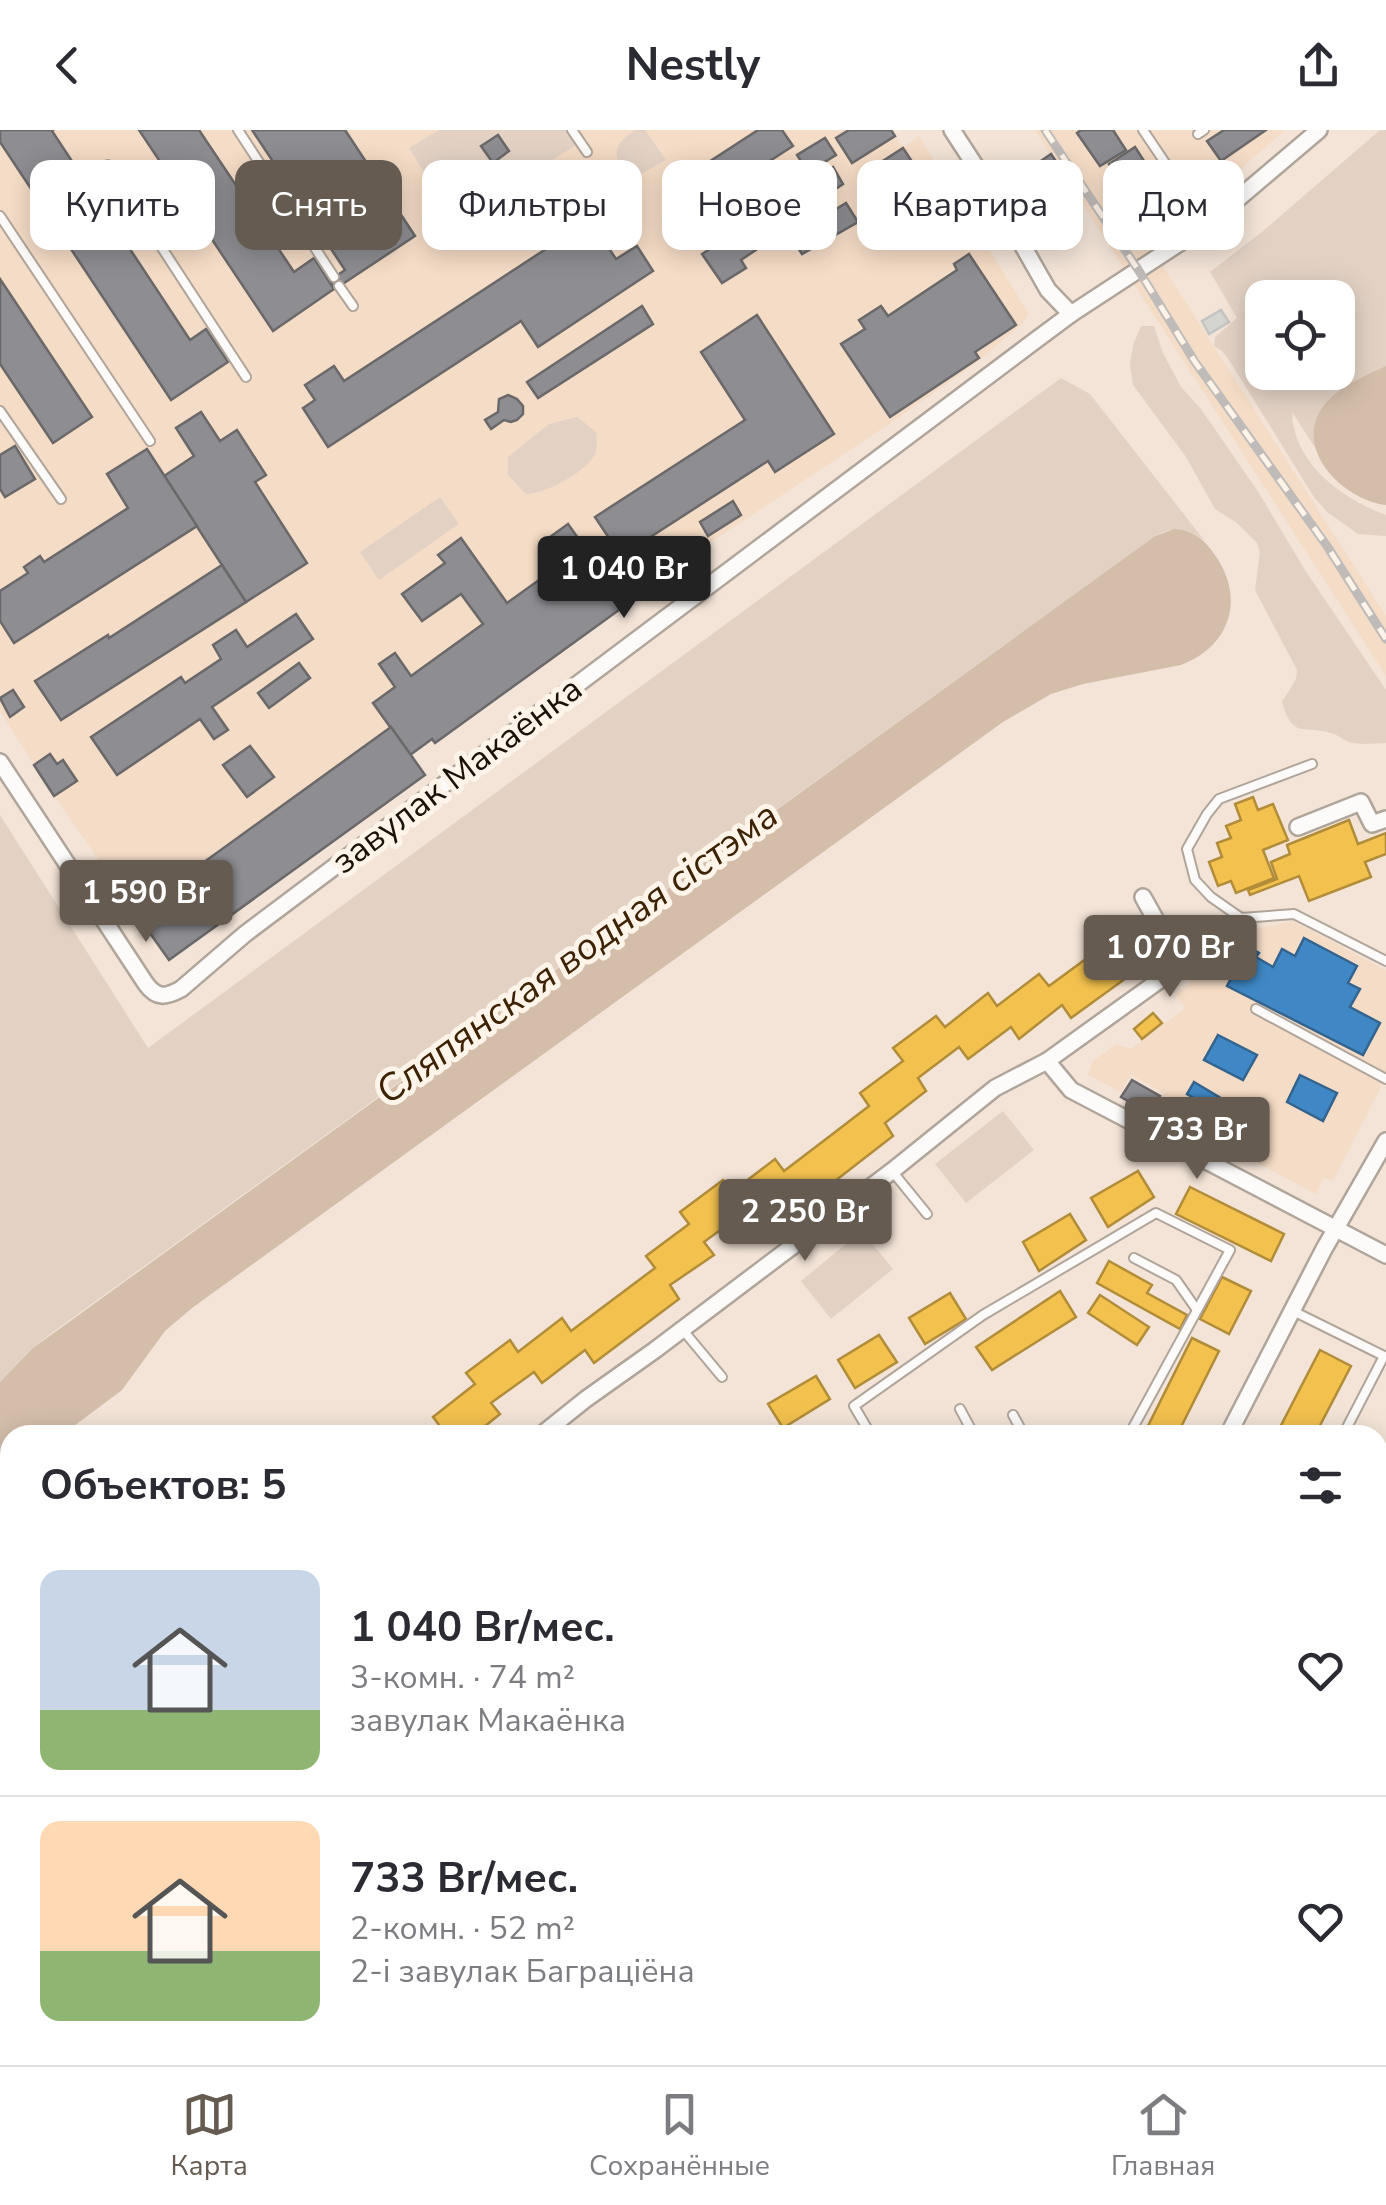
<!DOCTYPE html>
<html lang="ru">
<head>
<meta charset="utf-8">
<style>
	body { margin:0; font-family:"Nunito Sans",sans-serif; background:#f2f2f3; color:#2b2b33; height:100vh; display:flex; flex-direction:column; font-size:38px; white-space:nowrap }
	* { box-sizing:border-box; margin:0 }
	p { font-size:32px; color:#7c7c81 }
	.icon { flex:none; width:55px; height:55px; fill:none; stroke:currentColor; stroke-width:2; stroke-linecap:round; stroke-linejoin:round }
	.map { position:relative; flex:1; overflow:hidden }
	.sheet { position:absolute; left:0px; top:1295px; width:1388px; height:640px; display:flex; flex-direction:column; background:#fff; border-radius:30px 30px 0 0; box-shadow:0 5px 25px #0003 }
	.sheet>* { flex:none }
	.guide { position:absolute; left:30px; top:30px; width:1328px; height:90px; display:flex; gap:20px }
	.buttons { position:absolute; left:1245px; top:150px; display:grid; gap:20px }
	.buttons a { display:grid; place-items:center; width:110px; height:110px; border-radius:20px; background:#fff; box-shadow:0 5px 25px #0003; font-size:50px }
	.price { position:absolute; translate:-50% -85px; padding:0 22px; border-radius:10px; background:#665b51; color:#fff; font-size:32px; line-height:65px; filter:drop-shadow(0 2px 5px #0008) }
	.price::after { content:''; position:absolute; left:50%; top:60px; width:30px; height:22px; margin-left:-15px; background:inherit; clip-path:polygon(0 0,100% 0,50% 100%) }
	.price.current { background:#222; color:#fff }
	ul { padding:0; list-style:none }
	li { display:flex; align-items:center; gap:30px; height:250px; padding:0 40px }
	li+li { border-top:2px solid #e1e1e2 }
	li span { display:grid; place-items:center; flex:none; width:280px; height:200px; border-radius:20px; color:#555 }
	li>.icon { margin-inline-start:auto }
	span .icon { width:120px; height:120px; fill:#fffc; stroke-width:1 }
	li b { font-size:42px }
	h2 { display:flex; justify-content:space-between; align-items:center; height:120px; padding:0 40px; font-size:42px }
	.pill { padding:0 35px; border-radius:20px; background:#fff; box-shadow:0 5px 25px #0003; font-size:35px; line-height:90px }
	.pill.current { background:#665b51; color:#fff }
	header { display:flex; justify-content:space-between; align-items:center; height:130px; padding:0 40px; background:#fff; font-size:45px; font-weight:700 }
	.menu { display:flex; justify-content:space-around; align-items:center; height:140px; border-top:2px solid #e1e1e2; background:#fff; font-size:28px; color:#7c7c81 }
	.menu a { display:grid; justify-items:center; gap:5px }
	.menu .current { color:#665b51 }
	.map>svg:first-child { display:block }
</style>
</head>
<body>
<header><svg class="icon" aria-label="back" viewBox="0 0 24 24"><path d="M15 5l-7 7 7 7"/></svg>Nestly<svg class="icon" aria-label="share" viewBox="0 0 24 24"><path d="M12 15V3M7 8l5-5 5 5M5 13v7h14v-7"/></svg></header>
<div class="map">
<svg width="1386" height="1935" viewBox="0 0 1386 1935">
	<rect width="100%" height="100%" fill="#f3e4d7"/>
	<g fill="#f5dcc6">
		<path d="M0 0H891L903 18 919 6 1029 184 1019 197 980 230 891 293 646 455 652 464 648 460 435 613 432 610 411 624 425 645 169 830 54 666 0 581Z"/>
		<path d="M1035 0H1285L1170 101 1130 85 1386 486V546Z"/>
		<path d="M1293 791 1386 840V947L1333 1051 1323 1048 1316 1064 1155 979 1164 963 1131 945 1121 962 1088 945 1093 931 1116 914 1131 919 1185 878 1176 864 1203 841 1232 804Z"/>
		<path d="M1005 1925H1200L1220 1935H1005Z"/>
	</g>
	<g fill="#e3d2c4" fill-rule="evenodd">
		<path d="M439 0H570L578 14 454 90 409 18Z"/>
		<path d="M635 0H645L666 30 625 53C617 24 607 20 635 0Z"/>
		<path d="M1380 0H1386V236L1350 254 1335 264 1313 304 1316 319 1292 282C1293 333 1342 369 1386 385V406L1358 404 1327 382 1314 367 1229 230 1222 221 1214 216 1215 207 1237 188 1210 142 1262 102ZM1262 168H1338V242H1262Z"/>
		<path d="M1141 196H1154L1163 223 1181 257 1201 279 1259 363 1305 440 1386 560V613C1376 613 1363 615 1353 613 1345 612 1339 605 1331 603 1302 595 1293 609 1282 572L1296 549 1297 540 1255 460 1260 422 1257 413 1237 393 1215 379 1186 327 1133 255 1130 235 1133 215Z"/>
		<path d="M1061 248 1090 264 1204 410C1188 398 1173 396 1155 406L53 1202 33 1218 0 1252V685L148 918Z"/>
		<path d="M577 287 596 302C597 310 598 318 594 326 584 343 545 364 526 364L508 345V327L549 294Z"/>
		<path d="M440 367 459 394 379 450 360 422Z"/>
		<path d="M1003 981 1034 1020 966 1073 935 1034Z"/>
		<path d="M862 1101 893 1139 831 1189 801 1151Z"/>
	</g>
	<g fill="#d4beaa">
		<path d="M1386 236V375C1342 370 1290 316 1325 274 1341 255 1365 246 1386 236Z"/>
		<path d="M1174 399C1195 400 1206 411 1217 428 1245 471 1229 517 1181 535L1083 554 1051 564 1003 592 192 1178 165 1201 122 1260 62 1305H10V1343L0 1350V1252L33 1218 1155 406Z"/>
	</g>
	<g fill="#f2c14e" stroke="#b18c39" stroke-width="2.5">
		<path d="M1253 667 1258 680 1273 674 1288 710 1263 720 1274 748 1236 763 1231 751 1218 756 1209 732 1222 727 1217 713 1231 708 1226 696 1241 690 1235 674Z"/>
		<path d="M1349 690 1358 714 1386 703V724L1365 732 1371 747 1309 771 1299 746 1250 765 1248 760 1277 749 1271 732 1290 724 1287 715Z"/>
		<path d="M1136 792 1158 820 1148 825 1151 830 1071 888 1062 875 1019 909 1011 897 968 929 959 917 918 948 926 961 885 993 893 1006 808 1072 799 1060 756 1094 746 1081 704 1112 714 1125 670 1155 679 1169 594 1233 585 1220 542 1253 534 1242 491 1273 500 1284 474 1305H434L442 1299 433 1287 475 1254 466 1243 510 1210 518 1222 562 1188 571 1201 655 1138 646 1126 689 1094 680 1082 723 1050 732 1062 775 1029 784 1041 830 1006 869 976 860 963 903 931 893 918 936 886 945 897 988 863 997 876 1039 844 1049 856Z"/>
		<path d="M1153 883 1162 893 1142 909 1134 899Z"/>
		<path d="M1138 1041 1154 1067 1108 1097 1091 1068Z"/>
		<path d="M1190 1057 1284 1104 1271 1131 1176 1084Z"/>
		<path d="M1070 1084 1086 1110 1039 1141 1023 1112Z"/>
		<path d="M1109 1131 1152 1155 1147 1163 1187 1185 1180 1199 1097 1153Z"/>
		<path d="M1222 1147 1251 1161 1229 1204 1200 1189Z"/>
		<path d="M1060 1161 1076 1187 992 1240 976 1217Z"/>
		<path d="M950 1163 966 1189 925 1214 909 1188Z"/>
		<path d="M1100 1165 1149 1197 1137 1215 1088 1183Z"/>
		<path d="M879 1205 897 1232 855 1258 838 1230Z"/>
		<path d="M1192 1208 1219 1221 1177 1305H1162L1147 1298Z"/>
		<path d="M1320 1220 1351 1236 1315 1305H1276Z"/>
		<path d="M816 1246 830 1269 783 1298 768 1274Z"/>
		<path d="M1381 1379 1386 1382V1418L1378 1413V1386Z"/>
		<path d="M1386 1673V1740L1380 1752 1385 1755 1378 1770V1683L1380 1684Z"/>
		<path d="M1383 1788 1386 1790V1827L1378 1822V1799Z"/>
		<path d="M1378 1873 1386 1878V1920L1378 1916Z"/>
		<rect x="34" y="1925" width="38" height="10"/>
		<rect x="230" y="1925" width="29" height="10"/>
		<rect x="375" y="1925" width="31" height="10"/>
		<rect x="491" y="1925" width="30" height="10"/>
		<rect x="642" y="1925" width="31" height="10"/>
		<rect x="755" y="1925" width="30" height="10"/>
		<rect x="906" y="1925" width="31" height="10"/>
	</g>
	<g fill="#3f88c5" stroke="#34648d" stroke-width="2.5">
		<path d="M1304 808 1357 836 1348 853 1360 859 1350 877 1380 893 1363 925 1227 856 1248 817 1259 823 1256 827 1273 837 1282 819 1295 826Z"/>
		<path d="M1218 905 1257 925 1243 950 1204 930Z"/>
		<path d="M1300 945 1337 963 1323 991 1287 972Z"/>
		<path d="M1194 952 1229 973 1222 985 1187 964Z"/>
	</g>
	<g fill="#8d8d92" stroke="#6a6869" stroke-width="2.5">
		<path d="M0 0H53L52 1 190 210 206 199 228 232 171 270 0 12Z"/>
		<path d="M139 0H199L294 142 314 128 334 159 273 201Z"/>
		<path d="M252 0H345L415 106 335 159 329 151 345 140Z"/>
		<path d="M758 0H782L793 16 689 83 672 56Z"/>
		<path d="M849 0H891L895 6 852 33 836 8Z"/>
		<path d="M1081 0H1113L1126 20 1100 36 1077 3Z"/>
		<path d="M1224 0H1266L1221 31 1207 11Z"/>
		<path d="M498 5 509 21 493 33 481 16Z"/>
		<path d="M825 8 836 25 808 42 797 25Z"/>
		<path d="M1135 17 1153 45 1127 62 1109 34Z"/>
		<path d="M903 18 940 74 900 100 889 83 904 74 890 51 876 60 864 43Z"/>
		<path d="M1051 24 1071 54 1055 65 1067 83 1055 91 1035 60 1047 52 1035 35Z"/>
		<path d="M833 37 843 54 785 92 774 74Z"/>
		<path d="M1181 69 1190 81 1174 93 1165 81Z"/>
		<path d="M846 73 858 92 802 124 791 107Z"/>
		<path d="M617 85 628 100 606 114 616 129 637 116 653 141 538 217 521 191 328 317 303 278 315 270 305 255 334 236 344 251 552 115 542 100 561 88 566 95 576 89 581 97 592 90 597 98Z"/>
		<path d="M758 88 772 109 741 130 746 138 722 153 702 124Z"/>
		<path d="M969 124 1016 195 975 222 979 228 890 287 841 214 865 199 859 190 881 176 888 186 957 140 954 134Z"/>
		<path d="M0 149 92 287 53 313 0 234Z"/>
		<path d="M642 176 653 194 538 268 527 252Z"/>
		<path d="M757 185 834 304 775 342 768 331 621 426 595 387 745 290 701 222Z"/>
		<path d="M508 265 517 269 523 276V284L517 290 511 292 504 290 491 299 485 290 498 282 499 269Z"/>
		<path d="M201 282 220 311 237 300 266 345 255 352 307 433 246 472 164 346 194 326 176 298Z"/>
		<path d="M15 316 35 349 5 367 0 359V325Z"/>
		<path d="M147 319 197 396 14 513 0 491V461L28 443 24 437 40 426 44 432 128 378 107 344Z"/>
		<path d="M733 371 741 385 708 406 700 392Z"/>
		<path d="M568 394 583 415 592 408 616 443 630 433 648 459 435 613 432 609 410 625 373 573 395 557 379 534 395 523 411 546 483 494 461 464 422 491 402 464 445 433 438 425 461 408 507 473 567 430 550 407Z"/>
		<path d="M222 435 246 472 61 590 35 551 108 505 109 508Z"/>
		<path d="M296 484 313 509 212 577 228 600 214 609 200 589 117 645 91 607 181 547 185 553 221 529 213 515 236 500 247 517Z"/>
		<path d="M299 533 310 548 269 578 258 563Z"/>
		<path d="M13 560 24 577 10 587 0 568Z"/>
		<path d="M391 597 425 645 169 830 135 782Z"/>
		<path d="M250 616 274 647 247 667 223 635Z"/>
		<path d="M50 624 57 634 63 630 77 651 54 666 34 635Z"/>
		<path d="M1132 950 1160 966 1151 984 1121 967Z"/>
	</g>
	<path fill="#d4d4d1" stroke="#c4c5c2" stroke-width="2.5" d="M1221 180 1229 192 1209 204 1202 191Z"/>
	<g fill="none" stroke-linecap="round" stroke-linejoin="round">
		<defs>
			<g id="service">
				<path d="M238 0 334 147"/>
				<path d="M572 0 587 22"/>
				<path d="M1143 0 1207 95"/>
				<path d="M1198 4 1204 0"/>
				<path d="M108 35 246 247"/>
				<path d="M0 86 150 311"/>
				<path d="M339 156 353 176"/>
				<path d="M0 281 61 369"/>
				<path d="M1312 634 1219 669 1207 684 1187 719 1195 750 1211 767 1241 788 1294 784 1386 831"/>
				<path d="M1256 879 1386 949"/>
				<path d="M892 1041 927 1084"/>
				<path d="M1134 1128 1176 1150 1197 1180"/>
				<path d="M1291 1180 1386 1227"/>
				<path d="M682 1199 722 1247"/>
				<path d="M960 1279 974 1305"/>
				<path d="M1013 1285 1024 1305"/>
				<path d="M871 1305 854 1276 983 1185 1156 1083 1230 1120 1129 1305"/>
				<path d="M1343 1305 1384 1226"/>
				<path d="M1379 1464 1386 1468"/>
				<path d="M1378 1854 1386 1858"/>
				<path d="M284 1925V1935"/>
				<path d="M365 1925V1934"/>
				<path d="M555 1925V1935"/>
				<path d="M628 1925V1935"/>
				<path d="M896 1925V1935"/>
				<path d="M1149 1925 1155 1935"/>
				<path d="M100 1935 101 1925"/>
				<path d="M799 1935V1925"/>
				<path d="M1328 1935 1333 1925"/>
			</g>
			<g id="minor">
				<path d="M952 0 991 60 1048 160 1071 184"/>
				<path d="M0 632 146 854C157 869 166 867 181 859L245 804 1028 216 1071 184 1207 95 1319 0"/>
				<path d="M1298 697 1361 672 1372 694 1386 689"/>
				<path d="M1047 931 1071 960 1386 1125"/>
				<path d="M541 1305 586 1269 655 1220 892 1041 995 958 1047 931 1171 842 1176 832 1173 821 1143 767"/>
				<path d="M1228 1305 1324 1119 1386 1011"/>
				<path d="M188 1925V1935"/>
				<path d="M981 1925V1935"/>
				<path d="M1282 1925 1302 1935"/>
			</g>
		</defs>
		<use href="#service" stroke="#b0a59a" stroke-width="12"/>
		<use href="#minor" stroke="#b0a59a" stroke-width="20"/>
		<use href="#service" stroke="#fdfbf9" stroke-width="8"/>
		<use href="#minor" stroke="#fdfbf9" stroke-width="15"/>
		<defs>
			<path id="rail" d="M1045 0 1139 141 1195 232 1327 416 1386 509"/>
		</defs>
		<use href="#rail" stroke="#bfbbb8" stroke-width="9"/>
		<use href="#rail" stroke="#fff4ea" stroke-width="5" stroke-dasharray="15" stroke-linecap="butt"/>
	</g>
	<g text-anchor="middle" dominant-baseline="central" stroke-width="10" stroke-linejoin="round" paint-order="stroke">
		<g font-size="35" fill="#1a1109" stroke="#fff4ea">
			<text transform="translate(457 645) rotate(-37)">завулак Макаёнка</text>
		</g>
		<g font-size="38" font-style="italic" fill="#3d2204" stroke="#fff4ea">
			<text transform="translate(577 823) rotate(-36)">Сляпянская водная сістэма</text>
		</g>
	</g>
</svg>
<div class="buttons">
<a><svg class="icon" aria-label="locate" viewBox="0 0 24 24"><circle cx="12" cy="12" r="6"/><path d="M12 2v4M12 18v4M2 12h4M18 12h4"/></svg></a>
</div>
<b class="price current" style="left:624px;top:491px">1 040 Br</b>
<b class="price" style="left:146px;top:815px">1 590 Br</b>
<b class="price" style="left:1170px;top:870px">1 070 Br</b>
<b class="price" style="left:1197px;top:1052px">733 Br</b>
<b class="price" style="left:805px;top:1134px">2 250 Br</b>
<div class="guide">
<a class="pill">Купить</a>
<a class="pill current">Снять</a>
<a class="pill">Фильтры</a>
<a class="pill">Новое</a>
<a class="pill">Квартира</a>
<a class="pill">Дом</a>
</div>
<section class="sheet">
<h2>Объектов: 5<svg class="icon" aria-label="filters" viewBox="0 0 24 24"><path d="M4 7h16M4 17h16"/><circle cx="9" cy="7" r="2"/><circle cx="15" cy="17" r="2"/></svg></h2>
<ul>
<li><span style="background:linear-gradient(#c9d6e8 70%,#8fb573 0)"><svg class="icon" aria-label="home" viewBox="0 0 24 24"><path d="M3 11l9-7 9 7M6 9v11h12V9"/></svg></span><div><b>1 040 Br/мес.</b><p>3-комн. · 74 m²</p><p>завулак Макаёнка</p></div><svg class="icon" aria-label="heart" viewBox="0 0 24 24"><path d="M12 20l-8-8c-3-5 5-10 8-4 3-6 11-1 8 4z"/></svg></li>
<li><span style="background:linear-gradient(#ffd9b3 65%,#8fb573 0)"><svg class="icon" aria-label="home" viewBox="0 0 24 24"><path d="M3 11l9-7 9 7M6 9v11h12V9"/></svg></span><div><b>733 Br/мес.</b><p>2-комн. · 52 m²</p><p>2-і завулак Баграціёна</p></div><svg class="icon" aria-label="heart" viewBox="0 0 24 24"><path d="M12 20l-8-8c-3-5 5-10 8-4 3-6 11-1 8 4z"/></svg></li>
</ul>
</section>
</div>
<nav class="menu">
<a class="current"><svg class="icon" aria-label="map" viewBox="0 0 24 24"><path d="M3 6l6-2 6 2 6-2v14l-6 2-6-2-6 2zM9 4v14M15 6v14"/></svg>Карта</a>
<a><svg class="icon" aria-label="saved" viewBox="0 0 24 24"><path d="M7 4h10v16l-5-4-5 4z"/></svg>Сохранённые</a>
<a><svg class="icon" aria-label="home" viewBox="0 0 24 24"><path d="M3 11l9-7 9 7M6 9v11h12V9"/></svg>Главная</a>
</nav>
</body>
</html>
